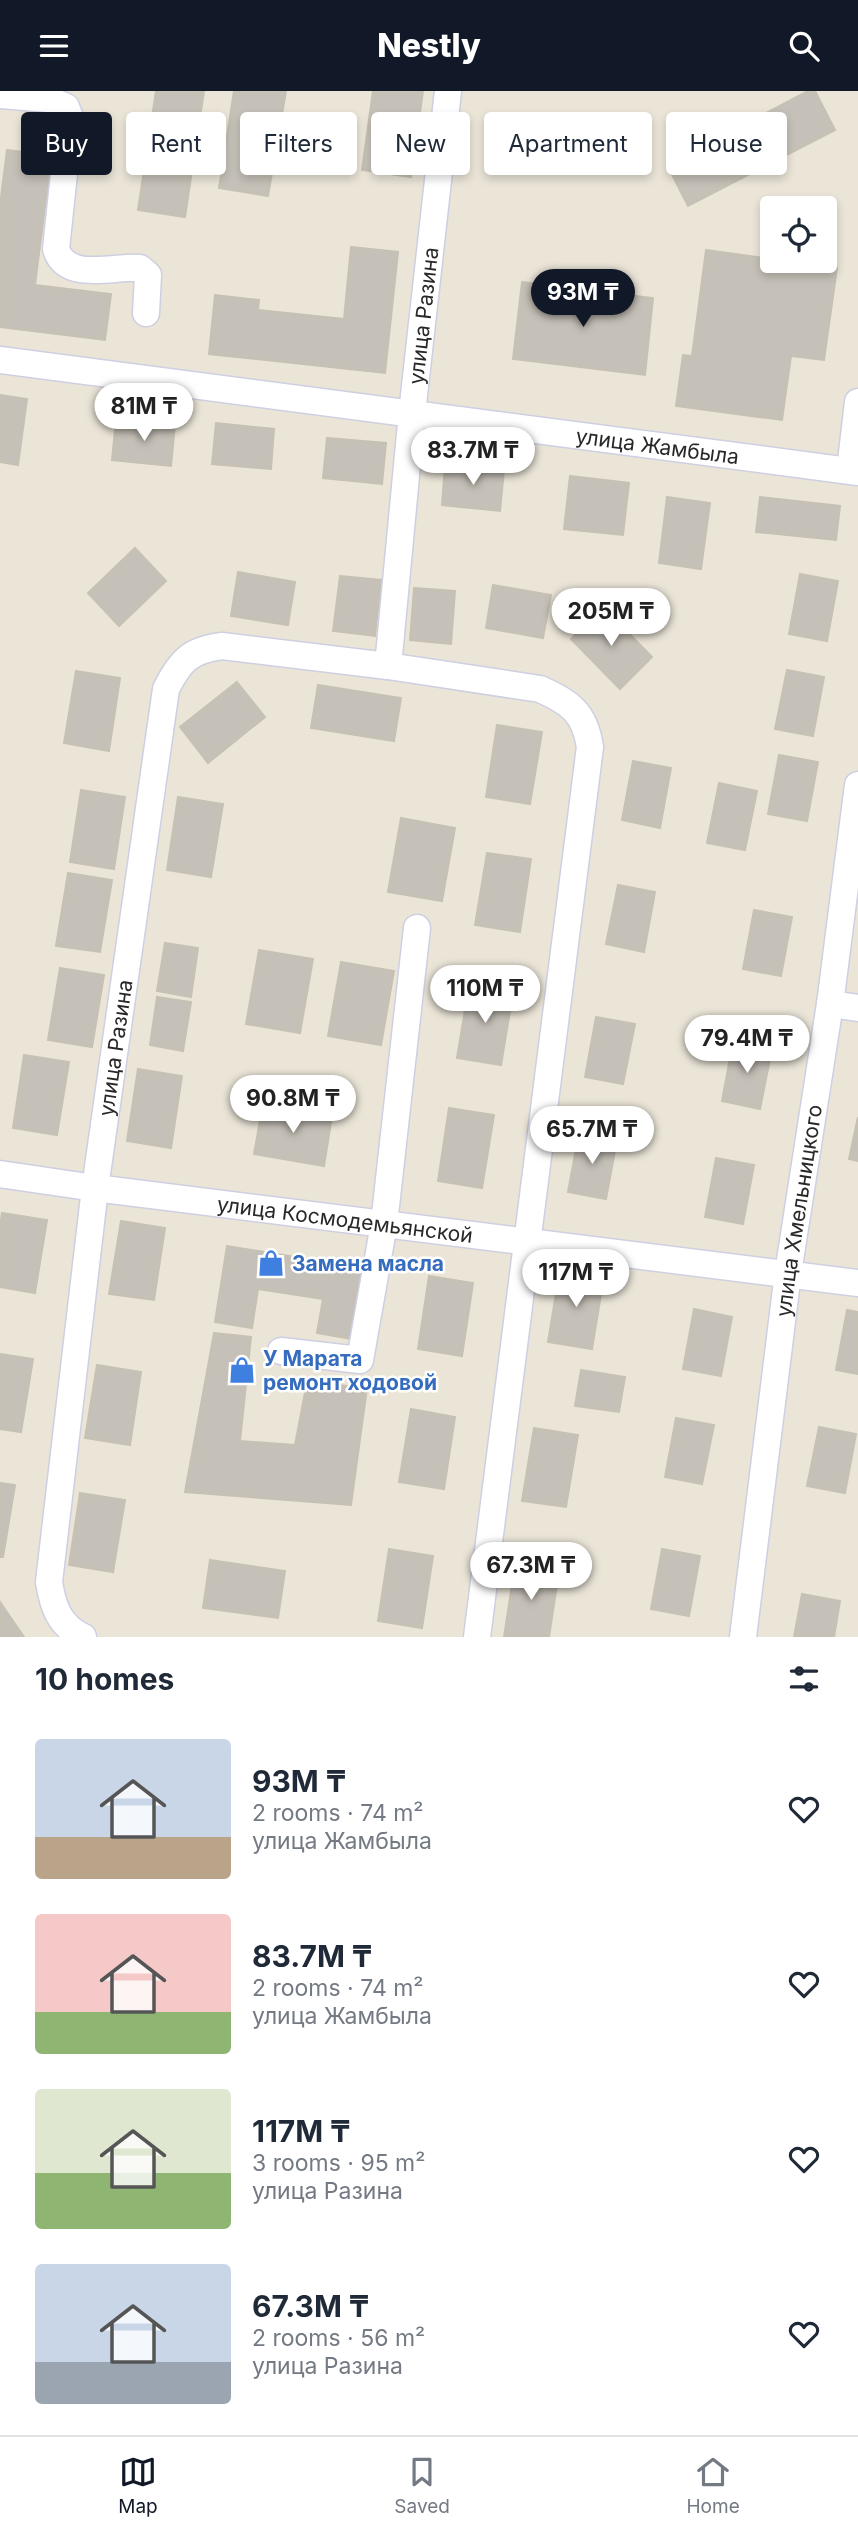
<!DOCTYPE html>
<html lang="en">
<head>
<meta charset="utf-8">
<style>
	body { margin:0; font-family:Inter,sans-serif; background:#f2f2f3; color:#1f2937; height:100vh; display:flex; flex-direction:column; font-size:26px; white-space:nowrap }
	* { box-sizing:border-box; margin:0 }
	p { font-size:23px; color:#747a83 }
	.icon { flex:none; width:38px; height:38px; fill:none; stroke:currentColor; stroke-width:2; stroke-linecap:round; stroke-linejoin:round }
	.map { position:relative; height:1546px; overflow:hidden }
	.panel { display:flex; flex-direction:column; background:#fff; flex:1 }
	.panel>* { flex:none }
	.banner { position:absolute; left:21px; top:21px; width:817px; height:63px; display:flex; gap:14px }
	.buttons { position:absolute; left:760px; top:105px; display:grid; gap:14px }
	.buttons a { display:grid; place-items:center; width:77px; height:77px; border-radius:7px; background:#fff; box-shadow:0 4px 10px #0003; font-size:35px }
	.price { position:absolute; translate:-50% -60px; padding:0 16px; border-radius:24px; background:#fff; color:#222; font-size:23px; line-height:46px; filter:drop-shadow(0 2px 4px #0008) }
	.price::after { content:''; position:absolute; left:50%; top:42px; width:21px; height:16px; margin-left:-10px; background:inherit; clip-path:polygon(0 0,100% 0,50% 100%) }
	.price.on { background:#111827; color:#fff }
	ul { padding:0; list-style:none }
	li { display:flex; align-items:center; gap:21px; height:175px; padding:0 35px }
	li span { display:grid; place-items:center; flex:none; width:196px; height:140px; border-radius:7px; color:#555 }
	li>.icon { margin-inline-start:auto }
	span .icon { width:84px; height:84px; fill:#fffc; stroke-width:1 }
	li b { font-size:30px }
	h2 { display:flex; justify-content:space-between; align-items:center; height:84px; padding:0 35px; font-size:30px }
	.tag { padding:0 24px; border-radius:7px; background:#fff; box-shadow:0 4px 10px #0003; font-size:24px; line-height:63px }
	.tag.on { background:#111827; color:#fff }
	header { display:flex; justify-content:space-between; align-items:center; height:91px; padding:0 35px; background:#111827; color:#fff; font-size:32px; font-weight:800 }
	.tab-bar { display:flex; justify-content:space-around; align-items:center; height:98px; border-top:2px solid #e0e1e3; background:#fff; font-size:19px; color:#747a83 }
	.tab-bar a { display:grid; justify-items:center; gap:4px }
	.tab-bar .on { color:#111827 }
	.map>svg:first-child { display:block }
</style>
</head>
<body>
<header><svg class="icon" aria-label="menu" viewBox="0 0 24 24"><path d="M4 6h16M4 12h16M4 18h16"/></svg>Nestly<svg class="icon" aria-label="search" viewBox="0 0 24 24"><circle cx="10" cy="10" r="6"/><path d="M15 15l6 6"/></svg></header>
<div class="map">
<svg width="858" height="1546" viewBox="0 0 858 1546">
	<rect width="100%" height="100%" fill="#ebe5d8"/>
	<g fill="#c6c1b8" stroke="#c6c1b2" stroke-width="2">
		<path d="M156 0H204L185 126 138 119Z"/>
		<path d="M234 0H286L268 105 219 97Z"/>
		<path d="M373 0H423L411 86 362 79Z"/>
		<path d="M808 0H815L835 39 688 115 667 74Z"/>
		<path d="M7 59 64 66 59 109 46 107 35 194 111 203 105 249 0 236V114Z"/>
		<path d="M351 156 398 161 385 282 209 263 215 204 259 209 258 219 344 228Z"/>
		<path d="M706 159 837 177 824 269 791 265 782 329 676 315 683 264 692 265Z"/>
		<path d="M522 191 653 207 645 284 513 268Z"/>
		<path d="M0 304 27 308 18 374 0 371Z"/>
		<path d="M116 328 175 334 171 375 112 369Z"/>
		<path d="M216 332 274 338 271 378 212 373Z"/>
		<path d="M327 347 386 352 382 393 323 387Z"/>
		<path d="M445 373 504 379 500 420 442 414Z"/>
		<path d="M570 385 629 392 623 444 564 438Z"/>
		<path d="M667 406 710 412 701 478 659 472Z"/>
		<path d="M760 406 840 415 836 449 756 441Z"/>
		<path d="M135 457 166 490 119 535 88 502Z"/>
		<path d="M238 481 295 491 288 534 231 525Z"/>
		<path d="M800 483 838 490 827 550 789 543Z"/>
		<path d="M340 485 381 489 375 545 333 540Z"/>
		<path d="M493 494 551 504 543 547 486 537Z"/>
		<path d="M414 497 455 500 451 553 410 549Z"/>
		<path d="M603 516 652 566 620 598 571 548Z"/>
		<path d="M787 579 824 586 813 645 775 638Z"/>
		<path d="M76 580 120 587 109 660 64 652Z"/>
		<path d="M237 591 265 626 208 672 180 636Z"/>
		<path d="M318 594 401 607 394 650 311 637Z"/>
		<path d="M497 634 542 641 530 713 486 706Z"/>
		<path d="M779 664 818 671 807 730 768 723Z"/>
		<path d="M633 670 671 677 660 737 622 729Z"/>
		<path d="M719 692 757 700 745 759 707 752Z"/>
		<path d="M81 699 125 706 114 778 70 771Z"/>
		<path d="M178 706 223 713 211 786 167 779Z"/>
		<path d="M401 727 455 737 442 810 388 801Z"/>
		<path d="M487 762 531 768 520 841 475 834Z"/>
		<path d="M68 782 112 789 100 861 56 855Z"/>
		<path d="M618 794 655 801 644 861 606 853Z"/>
		<path d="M754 819 792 826 781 885 743 878Z"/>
		<path d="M165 852 198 857 191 906 157 900Z"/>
		<path d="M259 859 313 868 300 942 246 933Z"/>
		<path d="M341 871 394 880 381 954 328 945Z"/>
		<path d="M60 877 104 884 92 956 48 949Z"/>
		<path d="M469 895 513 902 501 974 457 967Z"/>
		<path d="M157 906 191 911 183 960 150 954Z"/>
		<path d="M596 926 635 933 623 993 585 986Z"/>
		<path d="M733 951 772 958 760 1018 722 1010Z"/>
		<path d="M24 964 69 971 57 1044 13 1037Z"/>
		<path d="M138 978 182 985 171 1057 127 1050Z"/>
		<path d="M263 1013 332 1025 324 1075 254 1063Z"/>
		<path d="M449 1017 494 1024 482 1097 438 1090Z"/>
		<path d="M858 1026V1070L849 1068Z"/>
		<path d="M579 1042 617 1049 606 1108 568 1101Z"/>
		<path d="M716 1067 754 1074 743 1133 705 1126Z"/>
		<path d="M2 1122 47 1129 35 1202 0 1196V1136Z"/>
		<path d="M121 1130 165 1137 154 1209 109 1203Z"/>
		<path d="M227 1155 364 1177 352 1248 317 1242 323 1208 258 1198 252 1237 215 1231Z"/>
		<path d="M560 1178 604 1185 592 1258 548 1251Z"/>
		<path d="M429 1185 473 1192 462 1265 418 1258Z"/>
		<path d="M694 1218 732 1226 721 1285 683 1278Z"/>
		<path d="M847 1219 858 1221V1283L836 1279Z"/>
		<path d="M214 1242 251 1246 240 1350 295 1354 307 1291 367 1297 351 1414 185 1401Z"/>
		<path d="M0 1263 33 1268 21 1341 0 1338Z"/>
		<path d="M97 1274 141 1281 130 1354 85 1347Z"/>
		<path d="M581 1279 625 1286 619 1321 575 1315Z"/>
		<path d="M411 1318 455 1326 444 1398 399 1391Z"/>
		<path d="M676 1327 714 1334 702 1393 665 1386Z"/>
		<path d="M819 1336 856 1343 845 1402 807 1395Z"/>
		<path d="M534 1337 578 1344 566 1416 522 1410Z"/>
		<path d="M0 1392 15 1394 3 1466H0Z"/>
		<path d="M80 1402 125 1409 113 1481 69 1474Z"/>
		<path d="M389 1458 433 1465 422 1537 378 1530Z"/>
		<path d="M662 1458 700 1465 689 1525 651 1518Z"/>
		<path d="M210 1469 285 1480 278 1527 203 1517Z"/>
		<path d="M515 1474 559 1480 549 1546H504Z"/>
		<path d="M802 1503 840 1510 834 1546H794Z"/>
		<path d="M0 1511 24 1546H0Z"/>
	</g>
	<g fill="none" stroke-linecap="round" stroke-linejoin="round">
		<defs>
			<g id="minor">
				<path d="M0 4 48 8 66 16 70 26 56 158C66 191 112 175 140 177L148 184 146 222"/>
				<path id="s1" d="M0 269 858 381"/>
				<path d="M850 379 858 311"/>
				<path id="s2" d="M388 575 412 322 448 0"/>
				<path d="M830 913 858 917"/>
				<path id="s3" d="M0 1083 95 1097 858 1192"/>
				<path d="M281 1260 360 1269 384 1133 417 837"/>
				<path id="s4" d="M83 1546C59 1534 53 1516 49 1491L95 1097 166 598C180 570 190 559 222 555L388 575 540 598C570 611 585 622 590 656L477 1546"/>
				<path id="s5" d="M743 1546 788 1182 830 913 858 694"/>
			</g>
		</defs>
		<use href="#minor" stroke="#cecfe2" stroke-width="29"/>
		<use href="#minor" stroke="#fff" stroke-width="26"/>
	</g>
	<defs>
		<symbol id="shop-bare" viewBox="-9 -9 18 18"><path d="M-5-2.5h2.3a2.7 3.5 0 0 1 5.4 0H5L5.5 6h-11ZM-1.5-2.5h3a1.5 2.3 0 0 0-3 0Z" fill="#3f7fe0" stroke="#fff" stroke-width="2.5" paint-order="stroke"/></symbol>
	</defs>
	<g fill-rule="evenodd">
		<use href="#shop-bare" x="252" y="1153" width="38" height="38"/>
		<use href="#shop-bare" x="223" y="1260" width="38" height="38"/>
	</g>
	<g text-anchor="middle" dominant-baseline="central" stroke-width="5" stroke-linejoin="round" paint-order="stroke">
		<g font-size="21" fill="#282828" stroke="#fff">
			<text stroke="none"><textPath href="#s2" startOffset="352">улица Разина</textPath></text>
			<text stroke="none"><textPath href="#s1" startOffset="663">улица Жамбыла</textPath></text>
			<text stroke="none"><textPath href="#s4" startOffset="606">улица Разина</textPath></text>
			<text stroke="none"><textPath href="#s5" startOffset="430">улица Хмельницкого</textPath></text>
			<text stroke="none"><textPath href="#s3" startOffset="348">улица Космодемьянской</textPath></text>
		</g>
		<g font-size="21" font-weight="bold" fill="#366cbe" stroke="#fff" text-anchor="start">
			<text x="292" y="1172">Замена масла</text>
			<text x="263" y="1267">У Марата<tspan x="263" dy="24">ремонт ходовой</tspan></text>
		</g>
	</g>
</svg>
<div class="buttons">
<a><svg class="icon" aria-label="locate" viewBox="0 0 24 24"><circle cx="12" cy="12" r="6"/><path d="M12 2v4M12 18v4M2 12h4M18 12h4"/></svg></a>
</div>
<b class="price on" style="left:583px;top:238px">93M ₸</b>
<b class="price" style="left:144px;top:352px">81M ₸</b>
<b class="price" style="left:473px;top:396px">83.7M ₸</b>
<b class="price" style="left:611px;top:557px">205M ₸</b>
<b class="price" style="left:485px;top:934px">110M ₸</b>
<b class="price" style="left:747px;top:984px">79.4M ₸</b>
<b class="price" style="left:293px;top:1044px">90.8M ₸</b>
<b class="price" style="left:592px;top:1075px">65.7M ₸</b>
<b class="price" style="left:576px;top:1218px">117M ₸</b>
<b class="price" style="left:531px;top:1511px">67.3M ₸</b>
<div class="banner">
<a class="tag on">Buy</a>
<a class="tag">Rent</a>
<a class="tag">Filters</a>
<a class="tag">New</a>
<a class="tag">Apartment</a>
<a class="tag">House</a>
</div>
</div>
<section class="panel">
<h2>10 homes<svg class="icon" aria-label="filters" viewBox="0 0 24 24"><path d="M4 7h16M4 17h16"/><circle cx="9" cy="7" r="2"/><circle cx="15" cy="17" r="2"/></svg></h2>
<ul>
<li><span style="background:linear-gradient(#c9d6e8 70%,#b9a48a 0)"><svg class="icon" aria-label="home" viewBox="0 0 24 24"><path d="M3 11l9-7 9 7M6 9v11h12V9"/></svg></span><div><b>93M ₸</b><p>2 rooms · 74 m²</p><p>улица Жамбыла</p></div><svg class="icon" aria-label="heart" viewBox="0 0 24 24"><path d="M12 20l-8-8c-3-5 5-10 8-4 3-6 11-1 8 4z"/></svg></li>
<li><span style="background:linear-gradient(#f6c9c9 70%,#8fb573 0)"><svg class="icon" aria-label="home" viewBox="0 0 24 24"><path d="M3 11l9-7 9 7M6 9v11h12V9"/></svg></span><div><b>83.7M ₸</b><p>2 rooms · 74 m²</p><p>улица Жамбыла</p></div><svg class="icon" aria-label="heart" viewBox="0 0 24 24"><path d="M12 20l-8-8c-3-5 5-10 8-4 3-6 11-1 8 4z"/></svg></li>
<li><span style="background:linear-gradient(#dfe7d0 60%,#8fb573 0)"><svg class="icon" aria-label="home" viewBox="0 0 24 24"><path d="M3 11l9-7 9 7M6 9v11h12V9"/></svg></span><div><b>117M ₸</b><p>3 rooms · 95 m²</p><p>улица Разина</p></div><svg class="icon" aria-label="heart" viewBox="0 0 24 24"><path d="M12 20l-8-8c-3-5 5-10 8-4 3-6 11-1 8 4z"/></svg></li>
<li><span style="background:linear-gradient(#c9d6e8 70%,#9aa5b1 0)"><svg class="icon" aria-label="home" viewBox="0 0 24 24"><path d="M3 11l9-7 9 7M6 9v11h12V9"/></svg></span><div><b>67.3M ₸</b><p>2 rooms · 56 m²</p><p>улица Разина</p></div><svg class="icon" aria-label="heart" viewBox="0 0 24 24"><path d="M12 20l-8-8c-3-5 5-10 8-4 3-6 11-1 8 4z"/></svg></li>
</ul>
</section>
<nav class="tab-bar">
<a class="on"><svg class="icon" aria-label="map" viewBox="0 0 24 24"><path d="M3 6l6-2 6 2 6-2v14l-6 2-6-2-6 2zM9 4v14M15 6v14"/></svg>Map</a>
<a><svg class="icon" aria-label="saved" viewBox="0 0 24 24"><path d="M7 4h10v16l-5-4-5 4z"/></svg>Saved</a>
<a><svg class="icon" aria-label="home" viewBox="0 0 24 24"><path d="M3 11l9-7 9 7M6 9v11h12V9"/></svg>Home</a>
</nav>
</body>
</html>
